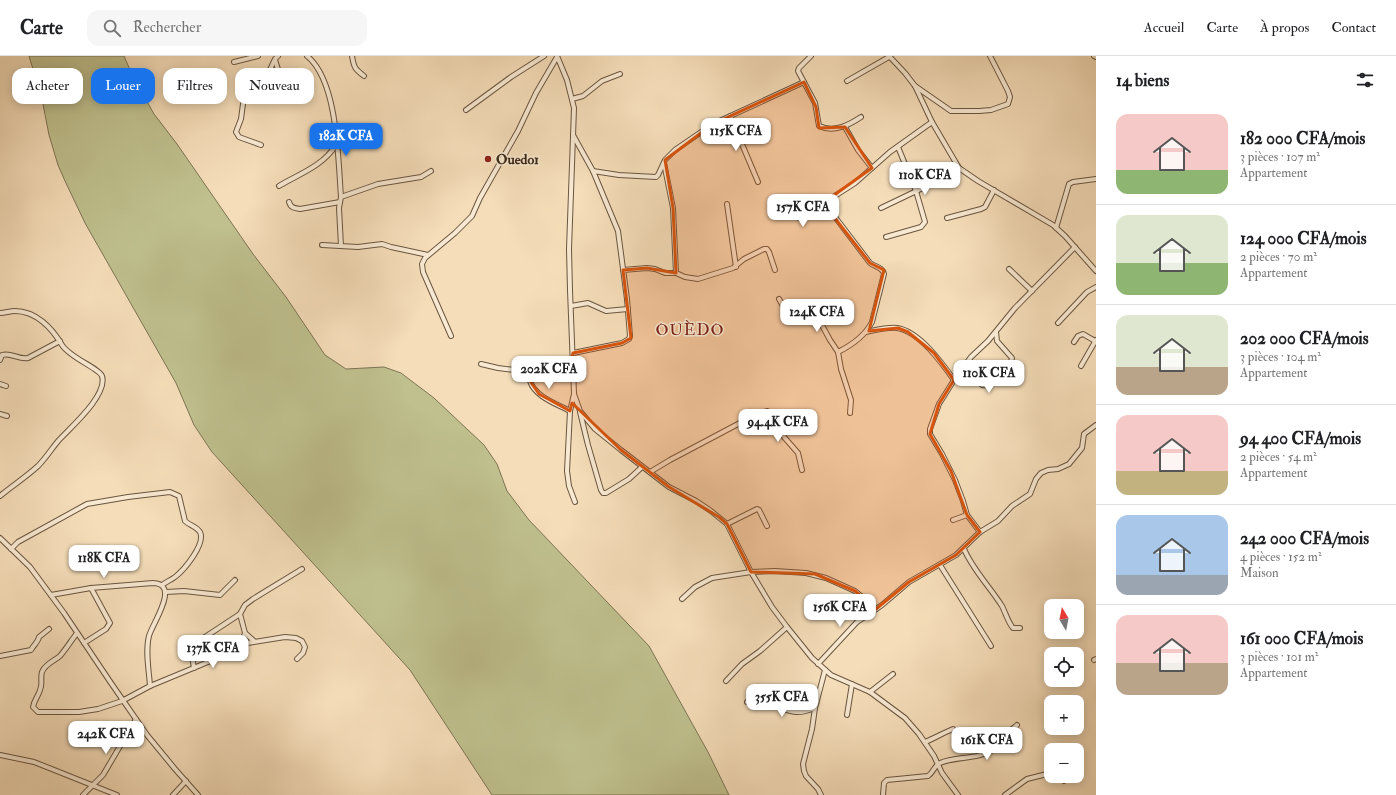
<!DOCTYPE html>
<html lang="fr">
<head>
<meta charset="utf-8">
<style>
	body { margin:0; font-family:"IM FELL Double Pica",serif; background:#f6f6f6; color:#202124; height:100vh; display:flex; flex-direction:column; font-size:15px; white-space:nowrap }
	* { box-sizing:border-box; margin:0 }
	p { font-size:13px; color:#757577 }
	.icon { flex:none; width:22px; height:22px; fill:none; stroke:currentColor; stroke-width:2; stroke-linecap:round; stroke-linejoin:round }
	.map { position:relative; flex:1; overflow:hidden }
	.sheet { display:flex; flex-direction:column; background:#fff; width:300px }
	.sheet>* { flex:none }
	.banner { position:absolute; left:12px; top:12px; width:380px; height:36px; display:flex; gap:8px }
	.needle { width:26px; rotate:350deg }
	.tools { position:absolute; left:1044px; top:543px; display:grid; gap:8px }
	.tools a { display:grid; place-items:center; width:40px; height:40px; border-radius:8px; background:#fff; box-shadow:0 2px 10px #0003; font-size:20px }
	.price { position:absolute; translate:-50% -34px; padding:0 9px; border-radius:8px; background:#fff; color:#222; font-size:13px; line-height:26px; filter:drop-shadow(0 1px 2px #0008) }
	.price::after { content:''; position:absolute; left:50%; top:24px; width:12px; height:9px; margin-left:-6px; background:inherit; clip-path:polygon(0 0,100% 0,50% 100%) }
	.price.on { background:#1a73e8; color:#fff }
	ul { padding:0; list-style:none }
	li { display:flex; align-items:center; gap:12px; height:100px; padding:0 20px }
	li+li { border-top:1px solid #e0e0e0 }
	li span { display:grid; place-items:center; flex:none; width:112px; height:80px; border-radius:12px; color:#555 }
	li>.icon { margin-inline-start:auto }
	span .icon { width:48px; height:48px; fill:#fffc; stroke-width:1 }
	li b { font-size:17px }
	h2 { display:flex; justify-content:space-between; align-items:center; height:48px; padding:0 20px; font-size:17px }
	.tag { padding:0 14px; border-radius:12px; background:#fff; box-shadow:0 2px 10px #0003; font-size:14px; line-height:36px }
	.tag.on { background:#1a73e8; color:#fff }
	header { display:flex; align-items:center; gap:24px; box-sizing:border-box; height:56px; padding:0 20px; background:#fff; border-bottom:1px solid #e0e0e0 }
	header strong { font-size:19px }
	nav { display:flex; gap:22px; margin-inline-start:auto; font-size:14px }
	.search { width:280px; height:36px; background:#f6f6f6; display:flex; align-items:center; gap:10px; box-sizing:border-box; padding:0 14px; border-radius:12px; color:#757577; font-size:15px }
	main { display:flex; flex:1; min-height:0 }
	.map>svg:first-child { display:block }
</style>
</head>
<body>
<header>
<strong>Carte</strong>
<div class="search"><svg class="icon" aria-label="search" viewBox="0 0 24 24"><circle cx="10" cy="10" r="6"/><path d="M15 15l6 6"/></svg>Rechercher</div>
<nav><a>Accueil</a><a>Carte</a><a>À propos</a><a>Contact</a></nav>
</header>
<main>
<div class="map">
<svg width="1096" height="739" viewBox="0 0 1096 739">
	<rect width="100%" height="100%" fill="#f5ddb9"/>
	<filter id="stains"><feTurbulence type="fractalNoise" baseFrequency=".005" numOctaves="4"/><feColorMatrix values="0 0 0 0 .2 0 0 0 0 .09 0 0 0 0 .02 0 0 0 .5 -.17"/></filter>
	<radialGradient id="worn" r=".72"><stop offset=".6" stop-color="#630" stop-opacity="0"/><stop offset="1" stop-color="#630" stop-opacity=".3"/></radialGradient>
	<path fill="#bfc08e" stroke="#7d7454" d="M29 0H124L133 21 154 58 177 88 253 198 286 241 325 299 346 313 384 311 401 317 434 342 484 389 497 408 507 435 529 464 649 590 708 696 729 739H492L410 614 212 396 194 369 176 327 85 167 65 125 58 109 49 79 42 43Z"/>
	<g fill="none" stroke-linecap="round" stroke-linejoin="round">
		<defs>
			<g id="street">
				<path d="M307 0C338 25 338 103 341 141L339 152 341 190"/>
				<path d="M352 0C354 12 355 13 364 20"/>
				<path d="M557 0 567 24 574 52 569 193 570 234 574 338 580 355 595 373 621 394 669 431 696 445 711 455 727 468 751 516 772 551 787 571 812 602 831 619 870 636 905 662 919 678 934 700 942 717 958 739"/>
				<path d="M811 0 799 12 798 15 815 47 819 70C834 77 849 69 861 61"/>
				<path d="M889 0 905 17 915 30 932 66 959 112 978 125 1053 169 1065 180 1096 215"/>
				<path d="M1094 0 1096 1"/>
				<path d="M275 4 284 32"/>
				<path d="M234 6 258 0"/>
				<path d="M847 25 889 1"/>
				<path d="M261 26 273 31 284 32 294 40"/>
				<path d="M915 30 951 55H979L991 54 1008 48 1010 41 1008 35 990 0"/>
				<path d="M572 43 583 40 602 25 620 18"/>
				<path d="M466 54 511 21 544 0"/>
				<path d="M730 60 758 126"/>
				<path d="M845 71 858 94 872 112"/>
				<path d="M261 89 239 81 236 76 241 63 243 48 246 40 251 34 267 20 275 3 278 0"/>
				<path d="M664 107 673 152 676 217"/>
				<path d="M593 115 619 119 656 121 658 119 665 104 675 94 713 68 804 26"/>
				<path d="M279 130C299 118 323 110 336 89"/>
				<path d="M341 141 378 128 421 121 431 115"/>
				<path d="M289 146C291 152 294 152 300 153L340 146"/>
				<path d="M791 146 799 162 803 164 816 152 855 127 890 96 932 66"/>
				<path d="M727 148 736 211"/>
				<path d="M822 148 835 161 870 207C875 211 883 211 884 218L872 266C865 280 852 289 838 296"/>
				<path d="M881 152 931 128 959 112"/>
				<path d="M947 162 981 153 985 151 994 134"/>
				<path d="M1056 172 1069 128 1073 126 1096 123"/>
				<path d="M886 181 921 171 925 166 916 135 898 91"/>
				<path d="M322 189 358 191 382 188 391 191 428 199"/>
				<path d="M1009 213 1032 235"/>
				<path d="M623 214 647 212 655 213 665 217H676L685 221 698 223 733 212 744 203 764 193H767L769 196 775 214"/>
				<path d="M779 243C793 270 795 240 811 249L830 284 838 296 841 313 851 344 850 357"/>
				<path d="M571 250 588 247 606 255 628 253"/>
				<path d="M0 257C5 257 10 255 15 255 36 255 52 272 62 289 70 302 99 312 102 320 108 339 71 371 59 384 52 392 46 402 38 410 26 421 12 430 0 440"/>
				<path d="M1058 267 1087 236 1096 231"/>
				<path d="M866 276C876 274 887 271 897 272 919 275 942 307 954 324"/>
				<path d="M451 280 423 216 422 208 425 202 455 177 472 160 480 142 518 75 536 37 557 1"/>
				<path d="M1074 286 1078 280 1083 278 1095 285"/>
				<path d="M573 297 622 287 629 283 630 280 627 243 618 175 593 115 573 79"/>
				<path d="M0 304 2 299C11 296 19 304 28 302L60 285"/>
				<path d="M481 308 498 312 515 314 572 303"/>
				<path d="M1081 310 1096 284"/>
				<path d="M964 311 982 329C995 332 1003 315 1011 306L1012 302 997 285 996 276"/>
				<path d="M528 312C529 316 529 321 530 325 535 341 557 348 570 355"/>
				<path d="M0 328 6 330"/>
				<path d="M574 338 570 355 567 415 569 430 575 446"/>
				<path d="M580 356 588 389 601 434 603 437H606L629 423 642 411"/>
				<path d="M0 358 7 360"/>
				<path d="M650 416 670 404 755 359 767 355 770 356 772 360 784 381 798 397 802 414"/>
				<path d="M953 464 967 459"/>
				<path d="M727 468 757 453 759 454 767 470"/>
				<path d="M980 476 967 459 963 445 955 424 942 398 930 378V373L939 348 954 324 971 301 988 285 1015 252 1075 191"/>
				<path d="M0 482 30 511 64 557 111 627 147 679 175 713 198 739"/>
				<path d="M11 493 18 486 87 448 128 441 170 436 179 440 185 465C189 469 197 471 200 476 206 488 184 514 175 521 171 524 166 526 162 529"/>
				<path d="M964 493C973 514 990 531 1002 550 1006 558 1008 566 1013 572H1020"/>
				<path d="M940 509 991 590"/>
				<path d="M166 536 184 535 220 539 235 524"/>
				<path d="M51 539 91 532 153 527C181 528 152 568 149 580 145 596 149 614 150 630"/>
				<path d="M682 543 695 531 712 522 751 516 775 515 806 517 826 522 855 535 876 553"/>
				<path d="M240 558 245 577 241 588"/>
				<path d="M77 577C71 585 66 593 60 600 54 605 45 608 42 616 40 622 43 628 40 634 38 641 34 644 33 651L38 656H79L98 653 122 645 150 630 208 606 241 588 285 581 296 582 302 585 305 591 303 597 297 603"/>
				<path d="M245 577 254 585"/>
				<path d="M84 587 106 573 110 567 91 532"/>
				<path d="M0 600 31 594C33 590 38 586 39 581L49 573"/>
				<path d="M1094 604 1096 603"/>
				<path d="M818 608 857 566 882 549 909 526 956 499 980 476 998 465 1012 450 1030 438 1036 423 1041 417 1048 414 1058 413 1069 408 1082 392 1084 378 1096 369"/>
				<path d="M194 612 192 600 193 593 195 589 202 583 240 558 245 549 253 543 302 513"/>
				<path d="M726 625 742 608 760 595 787 571"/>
				<path d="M870 636 893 618"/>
				<path d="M747 646C757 647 766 647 775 650 793 656 796 659 815 652"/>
				<path d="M847 659 852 628"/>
				<path d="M925 686C935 682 943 677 953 673"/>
				<path d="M0 699 34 706 117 739"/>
				<path d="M1060 720 1064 725"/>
				<path d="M83 739 103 719 136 663"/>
				<path d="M173 739 186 725"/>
				<path d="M821 739 818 733 806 720 804 715 803 708 812 673 815 652 825 614"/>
				<path d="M883 739 884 727 887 724 928 720C933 717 934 710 940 707 957 700 978 704 994 693 999 690 1000 685 1003 681 1007 676 1013 673 1017 669"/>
				<path d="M1005 739 1027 723 1051 717"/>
			</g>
		</defs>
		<use href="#street" stroke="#6a5641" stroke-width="6"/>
		<use href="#street" stroke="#f8e9d2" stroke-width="4"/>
	</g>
	<path fill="#d7540d" fill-opacity="0.2" stroke="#d7540d" stroke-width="3" stroke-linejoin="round" d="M804 26 816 51 819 72 845 71 872 112 823 147 870 207 884 214 869 275 898 272 908 276 934 297 954 324 939 348 930 378 951 415 967 459 980 476 956 499 909 526 876 553 855 535 815 518 751 516 727 468 719 461 669 431 621 394 572 347 570 355 539 338 530 325 528 312 572 303 573 297 622 287 631 282 623 214 647 212 676 217 673 152 665 104 713 68Z"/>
	<circle fill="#8f2418" stroke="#f8e9d2" stroke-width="1.5" cx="488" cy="103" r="4"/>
	<g text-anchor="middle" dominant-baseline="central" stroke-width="3" stroke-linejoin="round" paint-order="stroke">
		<g font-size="14" font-weight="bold" fill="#3b2919" stroke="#f8e9d2" text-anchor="start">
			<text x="496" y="103">Ouedo1</text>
		</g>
		<g font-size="16" letter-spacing="1" fill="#7a1f14" stroke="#f8e9d2">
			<text x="690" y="274">OUÈDO</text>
		</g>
	</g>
	<rect width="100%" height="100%" filter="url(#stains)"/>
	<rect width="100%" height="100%" fill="url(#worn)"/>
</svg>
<div class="tools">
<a><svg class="needle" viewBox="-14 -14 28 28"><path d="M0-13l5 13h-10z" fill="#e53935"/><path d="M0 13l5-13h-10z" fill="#757577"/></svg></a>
<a><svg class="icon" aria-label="locate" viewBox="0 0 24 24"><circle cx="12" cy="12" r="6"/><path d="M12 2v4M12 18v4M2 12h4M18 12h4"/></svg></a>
<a>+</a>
<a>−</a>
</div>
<b class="price" style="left:736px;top:96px">115K CFA</b>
<b class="price on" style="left:346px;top:101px">182K CFA</b>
<b class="price" style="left:925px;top:140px">110K CFA</b>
<b class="price" style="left:803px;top:172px">157K CFA</b>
<b class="price" style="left:817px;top:277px">124K CFA</b>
<b class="price" style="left:549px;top:334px">202K CFA</b>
<b class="price" style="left:989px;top:338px">110K CFA</b>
<b class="price" style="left:778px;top:387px">94.4K CFA</b>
<b class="price" style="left:104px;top:523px">118K CFA</b>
<b class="price" style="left:840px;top:572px">156K CFA</b>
<b class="price" style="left:213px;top:613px">137K CFA</b>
<b class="price" style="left:782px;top:662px">355K CFA</b>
<b class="price" style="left:106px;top:699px">242K CFA</b>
<b class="price" style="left:987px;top:705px">161K CFA</b>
<div class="banner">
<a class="tag">Acheter</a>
<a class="tag on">Louer</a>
<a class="tag">Filtres</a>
<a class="tag">Nouveau</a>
</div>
</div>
<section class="sheet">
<h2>14 biens<svg class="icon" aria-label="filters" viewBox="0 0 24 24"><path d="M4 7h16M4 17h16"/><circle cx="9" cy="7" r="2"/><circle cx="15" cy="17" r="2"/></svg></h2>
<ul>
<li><span style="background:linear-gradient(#f6c9c9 70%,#8fb573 0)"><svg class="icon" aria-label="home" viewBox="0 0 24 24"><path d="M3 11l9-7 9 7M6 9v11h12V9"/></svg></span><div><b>182 000 CFA/mois</b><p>3 pièces · 107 m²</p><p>Appartement</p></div></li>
<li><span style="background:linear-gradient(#dfe7d0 60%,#8fb573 0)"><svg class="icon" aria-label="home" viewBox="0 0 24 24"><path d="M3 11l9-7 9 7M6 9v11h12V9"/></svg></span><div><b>124 000 CFA/mois</b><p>2 pièces · 70 m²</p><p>Appartement</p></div></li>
<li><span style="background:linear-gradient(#dfe7d0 65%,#b9a48a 0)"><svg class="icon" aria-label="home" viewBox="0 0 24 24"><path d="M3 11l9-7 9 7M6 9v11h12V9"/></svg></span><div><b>202 000 CFA/mois</b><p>3 pièces · 104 m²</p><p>Appartement</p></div></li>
<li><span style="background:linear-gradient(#f6c9c9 70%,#c2b280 0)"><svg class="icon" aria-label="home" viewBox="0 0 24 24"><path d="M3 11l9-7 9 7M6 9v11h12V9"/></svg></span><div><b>94 400 CFA/mois</b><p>2 pièces · 54 m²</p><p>Appartement</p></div></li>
<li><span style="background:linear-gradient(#a9c7e8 75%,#9aa5b1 0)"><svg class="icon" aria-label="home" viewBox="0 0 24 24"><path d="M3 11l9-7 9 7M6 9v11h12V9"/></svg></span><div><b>242 000 CFA/mois</b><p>4 pièces · 152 m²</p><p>Maison</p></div></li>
<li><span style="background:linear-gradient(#f6c9c9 60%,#b9a48a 0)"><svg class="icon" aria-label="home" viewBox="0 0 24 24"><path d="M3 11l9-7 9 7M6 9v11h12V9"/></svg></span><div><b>161 000 CFA/mois</b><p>3 pièces · 101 m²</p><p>Appartement</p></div></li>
</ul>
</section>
</main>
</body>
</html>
